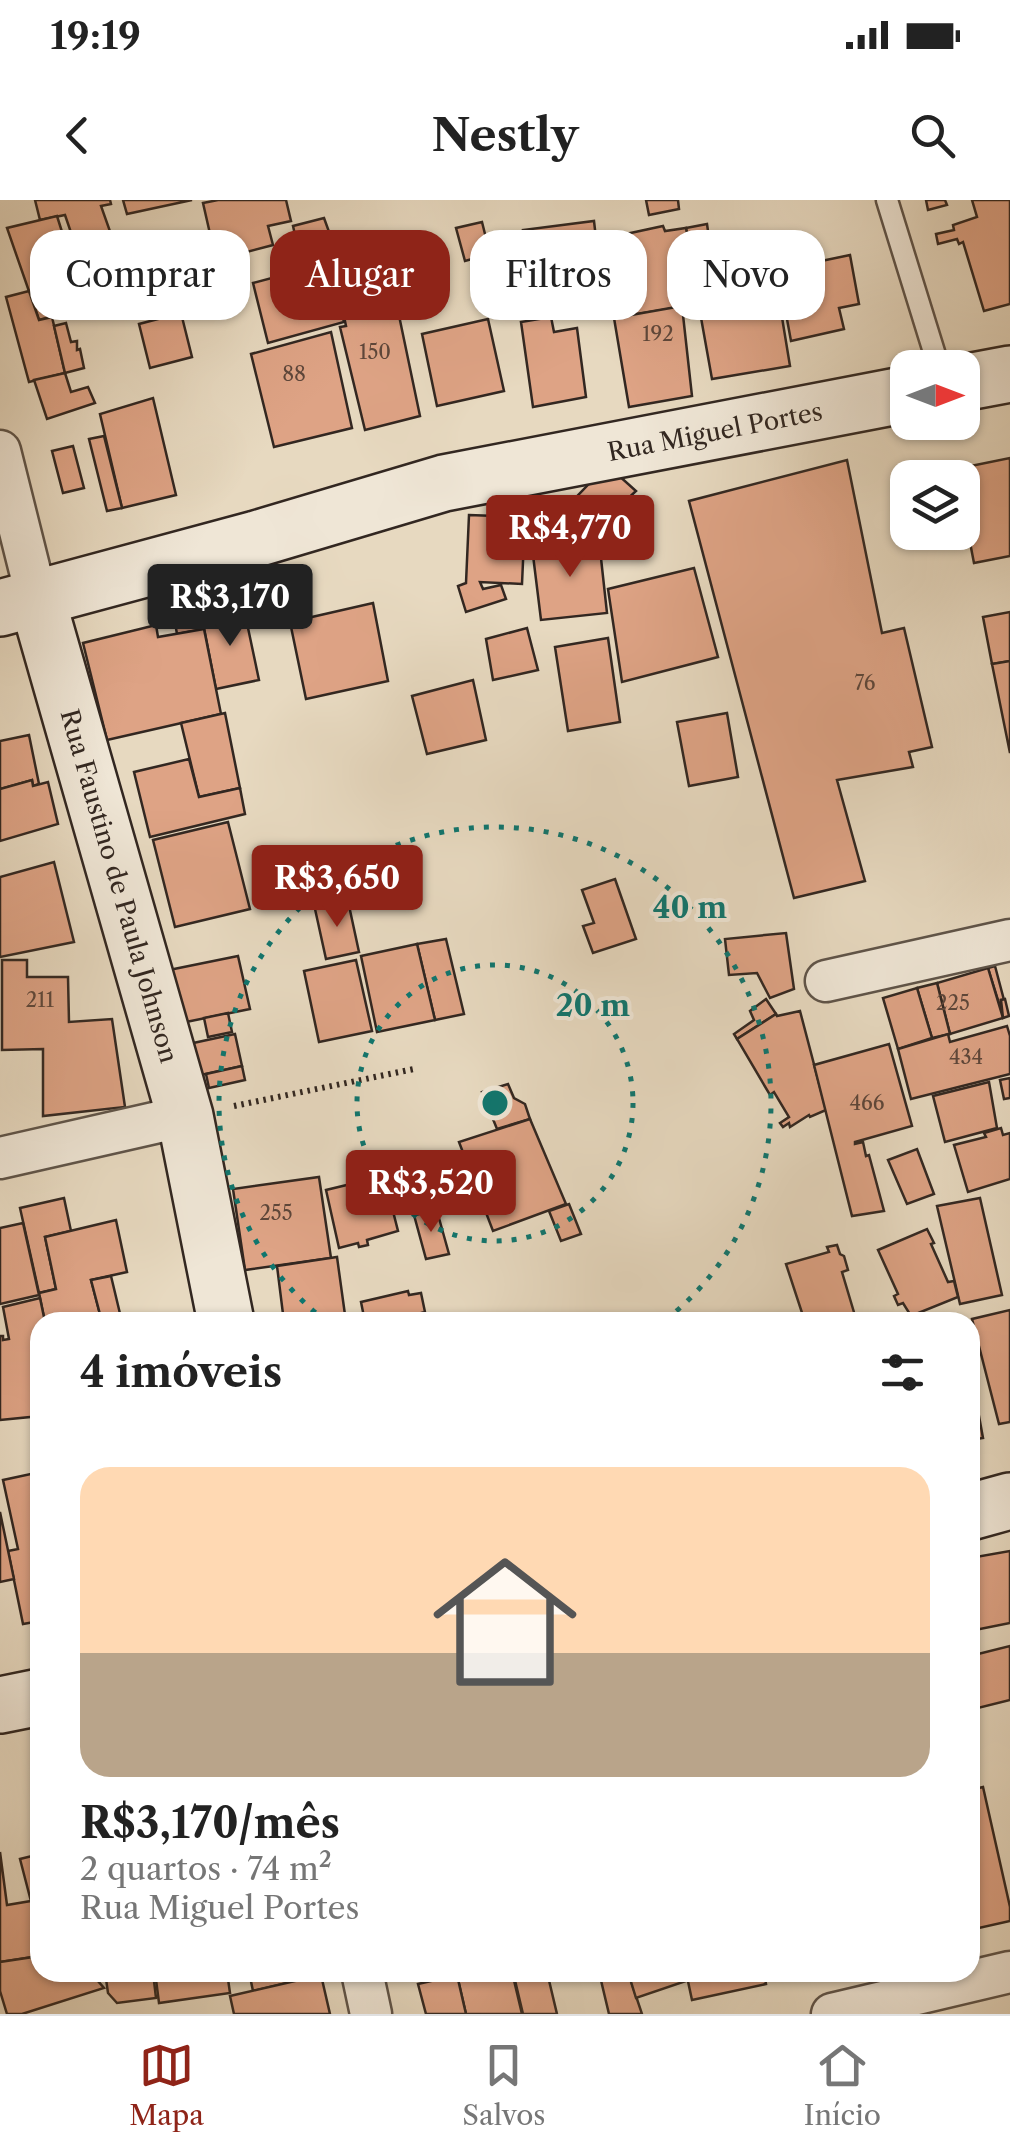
<!DOCTYPE html>
<html lang="pt">
<head>
<meta charset="utf-8">
<style>
	body { margin:0; font-family:"Libre Caslon Text",serif; background:#f2f2f2; color:#222; height:100vh; display:flex; flex-direction:column; font-size:38px; white-space:nowrap }
	* { box-sizing:border-box; margin:0 }
	p { font-size:32px; color:#767676 }
	.icon { flex:none; width:55px; height:55px; fill:none; stroke:currentColor; stroke-width:2; stroke-linecap:round; stroke-linejoin:round }
	.map { position:relative; flex:1; overflow:hidden }
	.details { position:absolute; left:30px; top:1112px; width:950px; height:670px; display:flex; flex-direction:column; background:#fff; border-radius:30px; box-shadow:0 2px 8px #0004 }
	.details>* { flex:none }
	.guide { position:absolute; left:30px; top:30px; width:950px; height:90px; display:flex; gap:20px }
	.needle { width:65px; rotate:90deg }
	.tools { position:absolute; left:890px; top:150px; display:grid; gap:20px }
	.tools a { display:grid; place-items:center; width:90px; height:90px; border-radius:20px; background:#fff; box-shadow:0 2px 8px #0004; font-size:50px }
	.price { position:absolute; translate:-50% -85px; padding:0 22px; border-radius:10px; background:#8f2418; color:#fff; font-size:32px; line-height:65px; filter:drop-shadow(0 2px 5px #0008) }
	.price::after { content:''; position:absolute; left:50%; top:60px; width:30px; height:22px; margin-left:-15px; background:inherit; clip-path:polygon(0 0,100% 0,50% 100%) }
	.price.active { background:#222; color:#fff }
	ul { padding:0; list-style:none }
	li { display:grid; align-content:center; gap:20px; height:530px; padding:0 50px }
	li+li { border-top:2px solid #e0e0e0 }
	li span { display:grid; place-items:center; height:310px; border-radius:30px; color:#555 }
	li>.icon { margin-inline-start:auto }
	span .icon { width:180px; height:180px; fill:#fffc; stroke-width:1 }
	li b { font-size:42px }
	h2 { display:flex; justify-content:space-between; align-items:center; height:120px; padding:0 50px; font-size:42px }
	.chip { padding:0 35px; border-radius:30px; background:#fff; box-shadow:0 2px 8px #0004; font-size:35px; line-height:90px }
	.chip.active { background:#8f2418; color:#fff }
	.status { display:flex; justify-content:space-between; align-items:center; height:70px; padding:0 50px; background:#fff; direction:ltr }
	.status svg { height:28px; fill:currentColor }
	header { display:flex; justify-content:space-between; align-items:center; height:130px; padding:0 50px; background:#fff; font-size:45px; font-weight:700 }
	.tabs { display:flex; justify-content:space-around; align-items:center; height:140px; border-top:2px solid #e0e0e0; background:#fff; font-size:28px; color:#767676 }
	.tabs a { display:grid; justify-items:center; gap:5px }
	.tabs .active { color:#8f2418 }
	.map>svg:first-child { display:block }
</style>
</head>
<body>
<div class="status"><b>19:19</b><svg viewBox="0 0 49 12"><path d="M0 12V9h3v3zM5 12V6h3v6zM10 12V3h3v9zM15 12V0h3v12zM26 1h20v11H26zM47 4h2v5h-2z"/></svg></div>
<header><svg class="icon" aria-label="back" viewBox="0 0 24 24"><path d="M15 5l-7 7 7 7"/></svg>Nestly<svg class="icon" aria-label="search" viewBox="0 0 24 24"><circle cx="10" cy="10" r="6"/><path d="M15 15l6 6"/></svg></header>
<div class="map">
<svg width="1010" height="1814" viewBox="0 0 1010 1814">
	<rect width="100%" height="100%" fill="#e7d9c0"/>
	<filter id="stains"><feTurbulence type="fractalNoise" baseFrequency=".002" numOctaves="4"/><feColorMatrix values="0 0 0 0 .2 0 0 0 0 .09 0 0 0 0 .02 0 0 0 .5 -.17"/></filter>
	<radialGradient id="worn" r=".72"><stop offset=".6" stop-color="#630" stop-opacity="0"/><stop offset="1" stop-color="#630" stop-opacity=".3"/></radialGradient>
	<g fill="#dea385" stroke="#322721" stroke-width="2.5">
		<path d="M35 0H110L111 4 101 6 130 88 83 100 68 52 77 50 65 15 40 20Z"/>
		<path d="M123 0H192L127 14Z"/>
		<path d="M218 0H286L291 21 268 26 273 45 216 60 203 3Z"/>
		<path d="M646 0H678L679 9 649 15Z"/>
		<path d="M926 0H945L947 5 928 10Z"/>
		<path d="M972 0H1010V104L984 111 963 42 959 44 957 39 938 44 936 34 954 30 953 25 977 17Z"/>
		<path d="M57 16 86 108 39 120 7 28Z"/>
		<path d="M324 18 332 40 298 48 293 26Z"/>
		<path d="M594 21 602 90 549 97 548 94 531 95 523 30Z"/>
		<path d="M482 22 490 54 465 61 456 28Z"/>
		<path d="M707 24 709 38 689 42 686 28Z"/>
		<path d="M663 26 665 31 686 28 699 104 625 116 612 37Z"/>
		<path d="M770 37 774 57 750 62 746 42Z"/>
		<path d="M850 55 859 104 839 108 844 129 791 141 778 70Z"/>
		<path d="M526 56 533 111 490 116 484 62Z"/>
		<path d="M328 63 344 122 268 143 253 83Z"/>
		<path d="M219 74 225 95 202 100 198 79Z"/>
		<path d="M392 82 420 216 365 230 340 127 346 126 342 107 379 98 376 88Z"/>
		<path d="M777 87 790 166 712 179 698 101Z"/>
		<path d="M29 91 39 120 52 117 65 173 29 182 6 97Z"/>
		<path d="M682 106 692 196 629 207 614 118Z"/>
		<path d="M181 113 192 157 150 168 139 124Z"/>
		<path d="M551 117 554 132 577 128 586 197 533 207 521 122Z"/>
		<path d="M488 119 504 191 437 206 422 134Z"/>
		<path d="M66 123 71 142 77 141V150L80 149 84 168 65 173 54 126Z"/>
		<path d="M331 132 352 228 274 247 251 154Z"/>
		<path d="M65 173 71 192 88 187 95 203 47 219 34 180Z"/>
		<path d="M153 198 176 295 122 308 100 214Z"/>
		<path d="M104 236 122 308 107 311 89 239Z"/>
		<path d="M73 246 84 288 63 293 52 251Z"/>
		<path d="M1010 258V356L974 363 962 301V278H958L956 269Z"/>
		<path d="M847 260 882 433 904 428 932 547 909 552 913 567 837 580 865 681 794 698 689 301Z"/>
		<path d="M607 265 636 291 588 336 561 313Z"/>
		<path d="M469 315 525 317 522 384 480 382 483 389 501 385 506 399 466 412 458 386 466 383Z"/>
		<path d="M599 340 607 413 541 420 532 347Z"/>
		<path d="M694 368 718 457 622 482 608 389Z"/>
		<path d="M196 394 204 429 177 434 171 400Z"/>
		<path d="M373 403 388 481 306 499 290 422Z"/>
		<path d="M244 409 259 480 216 489 202 418Z"/>
		<path d="M1010 412V461L992 464 983 417Z"/>
		<path d="M156 425 158 437 204 429 221 514 107 540 83 443Z"/>
		<path d="M527 428 538 470 493 480 486 439Z"/>
		<path d="M608 438 620 522 568 531 555 447Z"/>
		<path d="M1010 461V553L992 464Z"/>
		<path d="M473 480 486 540 427 554 412 496Z"/>
		<path d="M225 513 240 588 199 597 181 523Z"/>
		<path d="M727 513 738 577 689 586 677 522Z"/>
		<path d="M29 535 39 584 33 586 32 580 0 589V541Z"/>
		<path d="M189 559 199 597 240 588 245 614 150 637 134 572Z"/>
		<path d="M32 580 33 586 48 582 58 624 0 641V589Z"/>
		<path d="M228 622 250 709 175 727 153 640Z"/>
		<path d="M54 662 74 742 0 757V677Z"/>
		<path d="M615 679 636 739 593 753 583 726 594 723 582 690Z"/>
		<path d="M348 701 359 752 326 759 315 709Z"/>
		<path d="M786 733 794 789 770 798 757 773 729 775 725 739Z"/>
		<path d="M446 739 464 814 435 820 417 744Z"/>
		<path d="M417 744 435 820 377 832 361 756Z"/>
		<path d="M238 756 250 809 181 823 169 770Z"/>
		<path d="M2 760H27V777H68L69 822 112 819 125 907 43 916V849L2 850Z"/>
		<path d="M356 760 372 831 319 842 304 771Z"/>
		<path d="M995 766 1004 800H1001L1002 813 988 768Z"/>
		<path d="M988 768 1003 818 950 834 937 783Z"/>
		<path d="M937 783 950 834 932 838 917 788Z"/>
		<path d="M917 788 932 838 898 849 883 798Z"/>
		<path d="M766 799 776 814 737 839 734 834 754 820 750 811Z"/>
		<path d="M1005 799 1009 816 1003 818 1001 800Z"/>
		<path d="M800 811 826 910 810 917 809 915 790 927 789 923 783 927 780 923 789 917 774 892 770 895 737 839 776 814 777 816Z"/>
		<path d="M228 813 232 832 208 837 204 818Z"/>
		<path d="M1007 826 1010 836V874L911 899 898 849 948 834 950 842Z"/>
		<path d="M235 834 242 866 192 877 184 845Z"/>
		<path d="M889 844 912 926 855 942V944L863 942 866 956 869 955 884 1011 852 1016 814 865Z"/>
		<path d="M242 866 245 880 209 888 206 874Z"/>
		<path d="M1010 878V898L1004 899 1000 880Z"/>
		<path d="M989 882 997 928 945 942 933 896Z"/>
		<path d="M508 884 514 898 525 904 530 919 497 929 482 892Z"/>
		<path d="M530 919 566 1004 493 1031 459 942Z"/>
		<path d="M1001 928 1003 935 1010 933V979L968 992 954 945 986 937 984 933Z"/>
		<path d="M917 949 934 994 907 1004 888 960Z"/>
		<path d="M384 976 398 1031 367 1040 368 1045 359 1047 358 1043 339 1048 326 990Z"/>
		<path d="M319 977 331 1058 245 1070 233 989Z"/>
		<path d="M64 998 71 1031 45 1037 56 1089 39 1093 20 1008Z"/>
		<path d="M980 998 1002 1095 960 1104 937 1006Z"/>
		<path d="M569 1004 581 1034 561 1041 549 1011Z"/>
		<path d="M437 1011 449 1054 426 1059 414 1015Z"/>
		<path d="M116 1020 127 1072 91 1080 102 1122H45L39 1093 56 1089 45 1037Z"/>
		<path d="M23 1023 39 1095 0 1104V1028Z"/>
		<path d="M927 1029 934 1043 931 1044 948 1082 954 1081 958 1097 911 1116 903 1103 898 1105 894 1096 898 1094 878 1050Z"/>
		<path d="M837 1045 840 1054 844 1056 848 1070 842 1072 856 1119 844 1122H805L786 1064 829 1052 827 1047Z"/>
		<path d="M337 1057 346 1122H284L277 1066Z"/>
		<path d="M111 1076 122 1122H102L91 1080Z"/>
		<path d="M408 1091 409 1095 421 1093 425 1112 414 1115 415 1122H365L361 1102Z"/>
		<path d="M40 1098 45 1122H40V1216L0 1220V1136H3V1140L9 1139 3 1107Z"/>
		<path d="M1010 1110V1222L999 1224 972 1119Z"/>
		<path d="M970 1167 983 1238 970 1240Z"/>
		<path d="M40 1272V1421L23 1424 8 1351 18 1349 3 1280Z"/>
		<path d="M0 1312 14 1379 0 1382Z"/>
		<path d="M1010 1351V1423L970 1431V1358Z"/>
		<path d="M1010 1446V1500L970 1510V1456Z"/>
		<path d="M983 1587 1010 1707V1721L970 1730V1590Z"/>
		<path d="M0 1652 7 1705 31 1701 39 1756 0 1762Z"/>
		<path d="M40 1654V1736L20 1659Z"/>
		<path d="M40 1756V1772H90L104 1788 22 1814H7L0 1791V1762Z"/>
		<path d="M105 1772H153L156 1798 117 1803 108 1793Z"/>
		<path d="M155 1772H227L230 1793 159 1803Z"/>
		<path d="M249 1772H320L321 1775 253 1791Z"/>
		<path d="M465 1772H512L522 1814H466L457 1775Z"/>
		<path d="M513 1772H547L557 1814H523Z"/>
		<path d="M599 1772H628L642 1814H609Z"/>
		<path d="M628 1772H683L686 1781 636 1798Z"/>
		<path d="M686 1772H764L766 1784 692 1800Z"/>
		<path d="M321 1775 330 1814H234L230 1796Z"/>
		<path d="M457 1775 466 1814H426L418 1784Z"/>
	</g>
	<g fill="none" stroke-linecap="round" stroke-linejoin="round">
		<defs>
			<path id="lane" d="M887 0 939 168"/>
			<g id="street">
				<path d="M0 251 37 399"/>
				<path d="M826 781 1010 740"/>
				<path d="M0 958 185 916"/>
				<path d="M362 1772 371 1814"/>
				<path d="M832 1814 1010 1772"/>
			</g>
			<g id="secondary">
				<path d="M962 183 1010 174"/>
				<path d="M37 399 185 916 226 1122"/>
				<path d="M0 408 256 339 444 283 908 194"/>
				<path d="M970 1312 1010 1301"/>
				<path d="M0 1505 40 1497"/>
			</g>
		</defs>
		<use href="#lane" stroke="#5f5449" stroke-width="25"/>
		<use href="#street" stroke="#5f5449" stroke-width="45"/>
		<use href="#secondary" stroke="#322721" stroke-width="60"/>
		<path stroke="#322721" stroke-width="6" stroke-dasharray="2.5 5" stroke-linecap="butt" d="M234 906 414 869"/>
		<use href="#lane" stroke="#efe6d6" stroke-width="20"/>
		<use href="#street" stroke="#efe6d6" stroke-width="40"/>
		<use href="#secondary" stroke="#efe6d6" stroke-width="55"/>
	</g>
	<g fill="none" stroke="#0f766e" stroke-width="5" stroke-dasharray="5 10">
		<circle cx="495" cy="903" r="138"/>
		<path d="M327 1122A276 276 0 1 1 663 1122"/>
	</g>
	<g text-anchor="middle" dominant-baseline="central" stroke-width="8" stroke-linejoin="round" paint-order="stroke">
		<g font-size="20" fill="#5d463a">
			<text x="658" y="134">192</text>
			<text x="375" y="152">150</text>
			<text x="294" y="174">88</text>
			<text x="865" y="483">76</text>
			<text x="40" y="800">211</text>
			<text x="953" y="803">225</text>
			<text x="966" y="857">434</text>
			<text x="867" y="903">466</text>
			<text x="276" y="1013">255</text>
		</g>
		<g font-size="25" fill="#322721" stroke="#efe6d6">
			<text transform="translate(715 232) rotate(-11)">Rua Miguel Portes</text>
			<text transform="translate(119 686) rotate(74)">Rua Faustino de Paula Johnson</text>
		</g>
	</g>
	<circle cx="495" cy="903" r="15" fill="#0f766e" stroke="#efe6d6" stroke-width="5"/>
	<g font-size="30" text-anchor="middle" font-weight="bold" fill="#0f766e" stroke="#efe6d6" stroke-width="8" stroke-linejoin="round" paint-order="stroke">
		<text x="690" y="718">40 m</text>
		<text x="593" y="816">20 m</text>
	</g>
	<rect width="100%" height="100%" filter="url(#stains)"/>
	<rect width="100%" height="100%" fill="url(#worn)"/>
</svg>
<div class="tools">
<a><svg class="needle" viewBox="-14 -14 28 28"><path d="M0-13l5 13h-10z" fill="#e53935"/><path d="M0 13l5-13h-10z" fill="#767676"/></svg></a>
<a><svg class="icon" aria-label="layers" viewBox="0 0 24 24"><path d="M12 4l9 5-9 5-9-5zM3 14l9 5 9-5"/></svg></a>
</div>
<b class="price" style="left:570px;top:380px">R$4,770</b>
<b class="price active" style="left:230px;top:449px">R$3,170</b>
<b class="price" style="left:337px;top:730px">R$3,650</b>
<b class="price" style="left:431px;top:1035px">R$3,520</b>
<div class="guide">
<a class="chip">Comprar</a>
<a class="chip active">Alugar</a>
<a class="chip">Filtros</a>
<a class="chip">Novo</a>
</div>
<section class="details">
<h2>4 imóveis<svg class="icon" aria-label="filters" viewBox="0 0 24 24"><path d="M4 7h16M4 17h16"/><circle cx="9" cy="7" r="2"/><circle cx="15" cy="17" r="2"/></svg></h2>
<ul>
<li><span style="background:linear-gradient(#ffd9b3 60%,#b9a48a 0)"><svg class="icon" aria-label="home" viewBox="0 0 24 24"><path d="M3 11l9-7 9 7M6 9v11h12V9"/></svg></span><div><b>R$3,170/mês</b><p>2 quartos · 74 m²</p><p>Rua Miguel Portes</p></div></li>
</ul>
</section>
</div>
<nav class="tabs">
<a class="active"><svg class="icon" aria-label="map" viewBox="0 0 24 24"><path d="M3 6l6-2 6 2 6-2v14l-6 2-6-2-6 2zM9 4v14M15 6v14"/></svg>Mapa</a>
<a><svg class="icon" aria-label="saved" viewBox="0 0 24 24"><path d="M7 4h10v16l-5-4-5 4z"/></svg>Salvos</a>
<a><svg class="icon" aria-label="home" viewBox="0 0 24 24"><path d="M3 11l9-7 9 7M6 9v11h12V9"/></svg>Início</a>
</nav>
</body>
</html>
